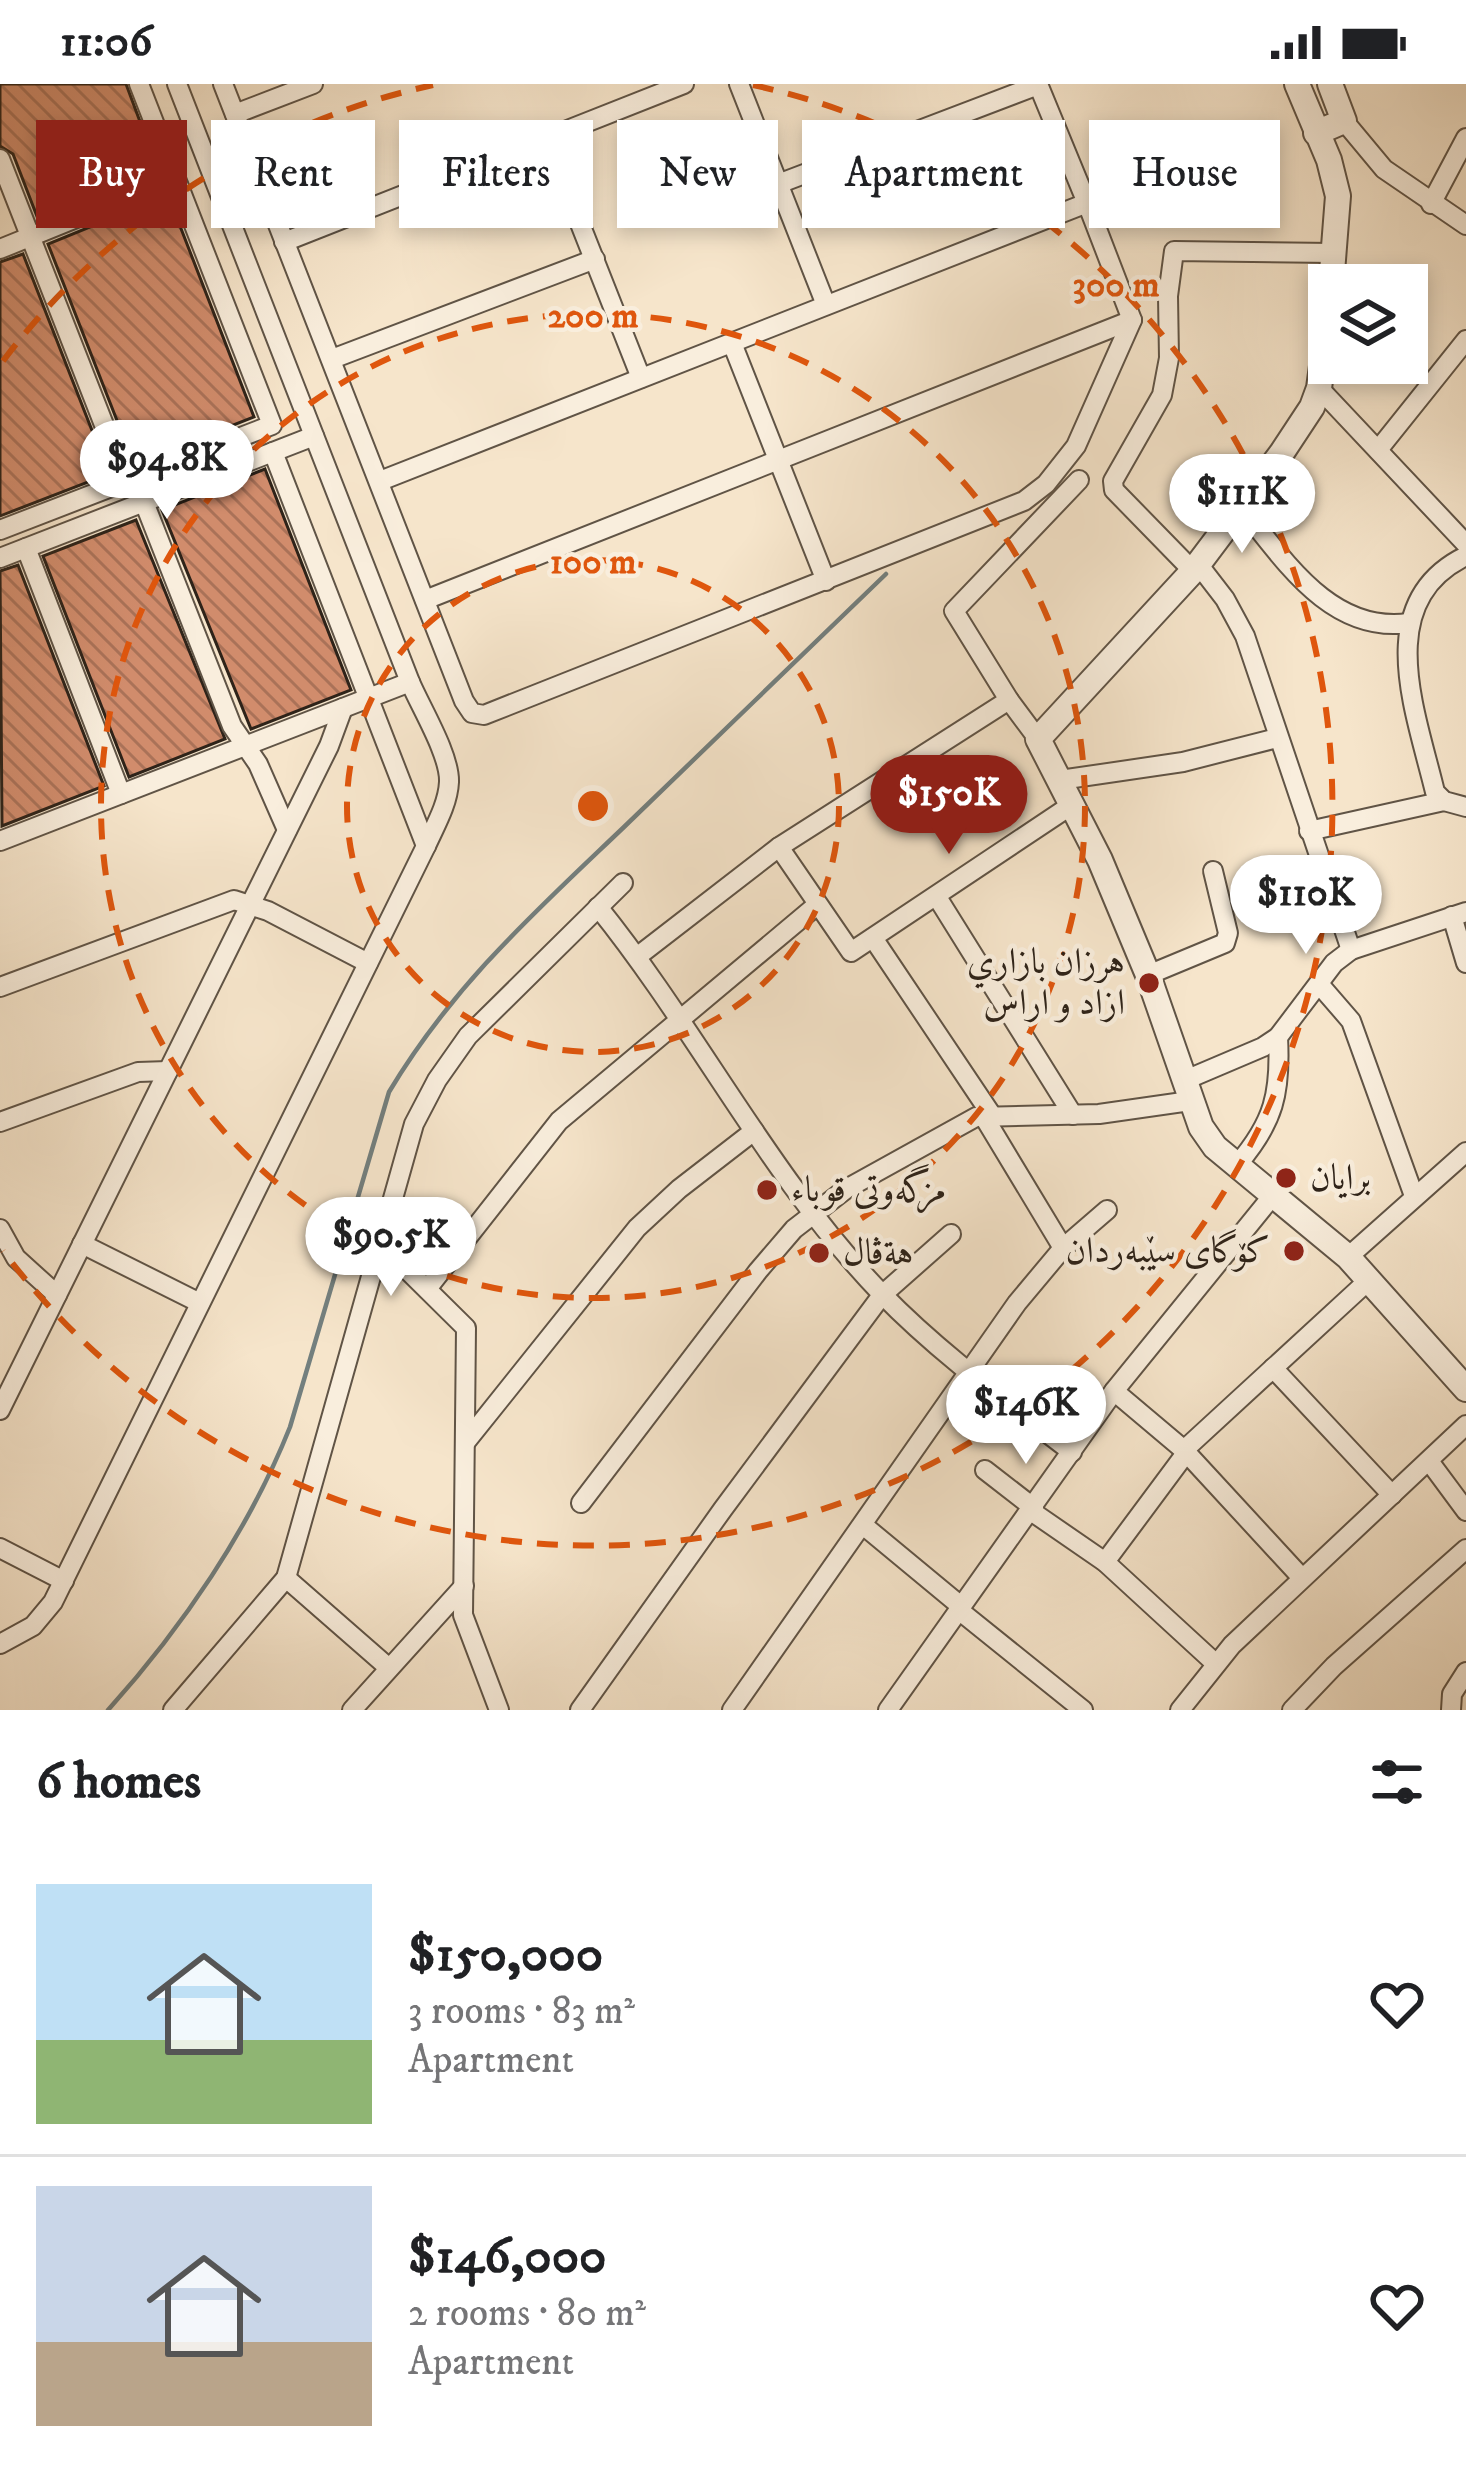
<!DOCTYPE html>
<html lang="en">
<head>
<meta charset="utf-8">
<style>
	body { margin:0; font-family:"IM FELL DW Pica",Amiri,serif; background:#f2f2f2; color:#202124; height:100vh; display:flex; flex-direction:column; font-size:45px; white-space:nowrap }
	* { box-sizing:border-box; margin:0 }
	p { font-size:39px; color:#757577 }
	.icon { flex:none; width:66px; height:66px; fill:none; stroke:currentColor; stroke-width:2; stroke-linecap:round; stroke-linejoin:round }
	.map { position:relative; height:1626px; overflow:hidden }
	.side { display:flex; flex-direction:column; background:#fff; flex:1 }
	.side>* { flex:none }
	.top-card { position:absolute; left:36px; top:36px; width:1395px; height:108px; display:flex; gap:24px }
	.buttons { position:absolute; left:1308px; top:180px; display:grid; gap:24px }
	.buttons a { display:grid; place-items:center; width:120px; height:120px; border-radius:0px; background:#fff; box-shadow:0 6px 18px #0003; font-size:60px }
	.price { position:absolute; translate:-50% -102px; padding:0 27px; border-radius:42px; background:#fff; color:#222; font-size:39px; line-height:78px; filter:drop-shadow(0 3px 6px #0008) }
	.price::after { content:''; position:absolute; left:50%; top:72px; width:36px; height:27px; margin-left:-18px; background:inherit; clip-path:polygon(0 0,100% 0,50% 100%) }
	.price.active { background:#8f2418; color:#fff }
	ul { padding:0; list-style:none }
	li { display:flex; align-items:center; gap:36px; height:300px; padding:0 36px }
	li+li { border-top:3px solid #e0e0e0 }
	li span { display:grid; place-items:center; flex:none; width:336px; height:240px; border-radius:0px; color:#555 }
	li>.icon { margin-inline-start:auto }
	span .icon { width:144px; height:144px; fill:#fffc; stroke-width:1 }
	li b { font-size:51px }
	h2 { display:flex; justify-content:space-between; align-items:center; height:144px; padding:0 36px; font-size:51px }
	.chip { padding:0 42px; border-radius:0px; background:#fff; box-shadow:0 6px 18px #0003; font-size:42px; line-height:108px }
	.chip.active { background:#8f2418; color:#fff }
	.status { display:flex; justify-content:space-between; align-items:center; height:84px; padding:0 60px; background:#fff; direction:ltr }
	.status svg { height:33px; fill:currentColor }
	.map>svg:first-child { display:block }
</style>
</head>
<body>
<div class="status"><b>11:06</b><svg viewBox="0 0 49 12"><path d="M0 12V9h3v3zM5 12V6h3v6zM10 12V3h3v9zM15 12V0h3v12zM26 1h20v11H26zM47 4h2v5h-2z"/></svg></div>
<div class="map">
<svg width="1466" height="1626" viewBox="0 0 1466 1626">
	<defs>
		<pattern id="building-back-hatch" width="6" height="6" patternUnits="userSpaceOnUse" patternTransform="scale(3)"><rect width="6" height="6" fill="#d18c6c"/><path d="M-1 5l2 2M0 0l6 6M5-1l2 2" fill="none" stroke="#aa7258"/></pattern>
	</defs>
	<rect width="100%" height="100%" fill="#f6e5cb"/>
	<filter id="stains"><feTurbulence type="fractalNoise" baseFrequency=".00167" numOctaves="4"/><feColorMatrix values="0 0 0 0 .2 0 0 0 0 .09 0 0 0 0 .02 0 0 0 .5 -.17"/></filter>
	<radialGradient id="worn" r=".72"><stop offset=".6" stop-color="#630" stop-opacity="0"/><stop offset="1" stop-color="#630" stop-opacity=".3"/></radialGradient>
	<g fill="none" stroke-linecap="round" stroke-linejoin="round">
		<path stroke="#737f7e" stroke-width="4.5" d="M108 1626C182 1544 249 1446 290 1343L389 1008C453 901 535 828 624 743 711 659 799 574 886 490"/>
	</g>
	<g fill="url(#building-back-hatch)" stroke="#2e2319" stroke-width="3">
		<path d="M0 0H126L158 86 38 135 13 70 0 62Z"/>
		<path d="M168 111 254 333 134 380 48 160Z"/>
		<path d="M23 170 109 390 0 432V178Z"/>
		<path d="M265 385 351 606 251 645 162 426Z"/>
		<path d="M136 436 225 655 129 693 43 472Z"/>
		<path d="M18 481 104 702 2 742 0 487Z"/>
	</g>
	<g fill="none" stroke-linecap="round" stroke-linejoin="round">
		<defs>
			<g id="minor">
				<path d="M223 0 464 617 472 629 484 631 1024 417 1046 400 1076 362 1132 236 1087 119"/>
				<path d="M739 0 826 221"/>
				<path d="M235 30 313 0"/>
				<path d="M1344 37 1384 85 1466 141"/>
				<path d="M547 56 641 294"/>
				<path d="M0 75 126 397"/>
				<path d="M778 100 1038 1"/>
				<path d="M1431 120 1466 54"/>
				<path d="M284 158 684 0"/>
				<path d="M0 165 175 94"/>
				<path d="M732 259 826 497"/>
				<path d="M332 275 595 175"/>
				<path d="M1319 304 1466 460"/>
				<path d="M1378 366 1466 256"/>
				<path d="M273 368 426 762"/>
				<path d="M380 397 1087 119 1038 0"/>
				<path d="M144 418 232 642 258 680 287 746"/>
				<path d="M1241 423C1285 477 1331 550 1409 539"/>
				<path d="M0 446 272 341 139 0"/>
				<path d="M26 464 121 710"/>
				<path d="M1466 472C1371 518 1416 628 1435 708L1444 717 1466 723"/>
				<path d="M0 474 314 352"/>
				<path d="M1198 480 1225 515 1245 552 1351 866"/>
				<path d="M1193 487 1114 406 1113 397 1162 311 1169 274 1168 212 1174 167 1333 169"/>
				<path d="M425 516 1132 236"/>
				<path d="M1038 655 1009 616 954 527 1079 396"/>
				<path d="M1060 696 1183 678 1277 654"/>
				<path d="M1309 747 1444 717"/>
				<path d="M0 757 410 598"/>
				<path d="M779 763 851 868 1073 720"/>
				<path d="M937 813 1073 1031"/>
				<path d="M598 823C698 947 770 1094 881 1209 938 1268 1007 1318 1072 1368"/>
				<path d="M1452 832 1466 879"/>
				<path d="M873 854 993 1033"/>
				<path d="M638 872 779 763 1009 616"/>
				<path d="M1148 891 1225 859 1228 849 1213 787"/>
				<path d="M1319 900 1351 937 1414 1112"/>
				<path d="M0 903 234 816 268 827 368 879"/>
				<path d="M1183 997 1263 963 1278 953 1334 879 1351 866 1466 828"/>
				<path d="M984 1033 1063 1164"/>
				<path d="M0 1038 138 988 168 987"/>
				<path d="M1237 1081C1274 1038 1281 1009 1278 953"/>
				<path d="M0 1145 16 1174 57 1211"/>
				<path d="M379 1158 466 1244 463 1531 499 1626"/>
				<path d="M82 1160 200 1219"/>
				<path d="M1348 1173 1466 1068"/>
				<path d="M427 1205 559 1037 817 821"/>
				<path d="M1273 1284 1392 1411"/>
				<path d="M1114 1307 1184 1366 1302 1494"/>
				<path d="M0 1326 329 662 343 624"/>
				<path d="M465 1359 637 1144 679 1105 754 1047"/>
				<path d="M1184 1366 1370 1195"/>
				<path d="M1429 1377 1466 1427"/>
				<path d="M985 1386 1034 1424"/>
				<path d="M581 1419 758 1187 794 1145 846 1105 976 1033 1099 1030 1190 1017"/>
				<path d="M1031 1427 1105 1478 1215 1579"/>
				<path d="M863 1441 962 1523"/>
				<path d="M0 1464 64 1497"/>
				<path d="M1105 1478 1186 1369"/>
				<path d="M286 1494 389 1584"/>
				<path d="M960 1527 1083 1626"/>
				<path d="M0 1560 33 1542 53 1518 426 762C435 742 448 720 449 698 450 671 421 624 410 598L177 0"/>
				<path d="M173 1626 286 1494 414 1040 437 996 468 952 623 799"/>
				<path d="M352 1626 464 1502"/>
				<path d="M580 1626 723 1425 882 1211 951 1150"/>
				<path d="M732 1626 1017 1219 1063 1164 1107 1126"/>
				<path d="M888 1626 1114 1307 1274 1110"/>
				<path d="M1180 1626 1232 1561 1466 1341"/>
				<path d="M1292 1626 1334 1582 1466 1465"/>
				<path d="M1451 1626 1452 1610 1466 1588"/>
			</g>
			<g id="tertiary">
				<path d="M1297 0 1329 76 1338 112 1331 201"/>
				<path d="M1316 49 1344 37 1330 0"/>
				<path d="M1329 231 1319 304 1312 323 1281 370 1193 487 1038 655 1100 776 1148 891 1201 1043 1215 1063 1348 1173 1466 1305"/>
			</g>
		</defs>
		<use href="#minor" stroke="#605446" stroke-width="22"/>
		<use href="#tertiary" stroke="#605446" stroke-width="28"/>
		<use href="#minor" stroke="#f9eedd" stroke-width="18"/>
		<use href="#tertiary" stroke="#f9eedd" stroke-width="24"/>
	</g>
	<g fill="none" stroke="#df560d" stroke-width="6" stroke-dasharray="21 15">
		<circle cx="593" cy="722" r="246"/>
		<circle cx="593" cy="722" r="492"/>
		<path d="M3 277A739 739 0 0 1 433 1M753 1A739 739 0 1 1 3 1167"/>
	</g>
	<g fill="#8f2418" stroke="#f9eedd" stroke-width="4.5">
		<circle cx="1149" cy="899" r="12"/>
		<circle cx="1286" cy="1094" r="12"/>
		<circle cx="767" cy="1106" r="12"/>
		<circle cx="1294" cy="1167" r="12"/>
		<circle cx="819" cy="1169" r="12"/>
	</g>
	<g text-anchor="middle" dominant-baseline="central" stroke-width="9" stroke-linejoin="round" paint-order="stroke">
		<g font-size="36" fill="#2e2319" stroke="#f9eedd" text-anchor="start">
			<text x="1125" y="878" text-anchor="end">هرزان بازاري<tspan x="1125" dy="41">ازاد و اراس</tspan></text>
			<text x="1310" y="1094">برايان</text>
			<text x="791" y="1106">مزگەوتی قوباء</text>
			<text x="1270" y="1167" text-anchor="end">کۆگای سێبەردان</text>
			<text x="843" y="1169">هةڤال</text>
		</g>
	</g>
	<circle cx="593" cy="722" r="18" fill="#df560d" stroke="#f9eedd" stroke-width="6"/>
	<g font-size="36" text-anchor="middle" font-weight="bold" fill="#df560d" stroke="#f9eedd" stroke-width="9" stroke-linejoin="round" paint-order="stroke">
		<text x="1116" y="212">300 m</text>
		<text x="593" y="243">200 m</text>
		<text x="593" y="489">100 m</text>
	</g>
	<rect width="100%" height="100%" filter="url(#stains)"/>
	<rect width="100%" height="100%" fill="url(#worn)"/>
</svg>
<div class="buttons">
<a><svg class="icon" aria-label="layers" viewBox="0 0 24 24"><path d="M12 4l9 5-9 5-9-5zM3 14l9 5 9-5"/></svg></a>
</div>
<b class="price" style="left:167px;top:438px">$94.8K</b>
<b class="price" style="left:1242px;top:472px">$111K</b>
<b class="price active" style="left:949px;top:773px">$150K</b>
<b class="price" style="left:1306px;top:873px">$110K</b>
<b class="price" style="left:391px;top:1215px">$90.5K</b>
<b class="price" style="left:1026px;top:1383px">$146K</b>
<div class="top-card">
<a class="chip active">Buy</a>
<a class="chip">Rent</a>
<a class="chip">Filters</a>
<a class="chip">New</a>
<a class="chip">Apartment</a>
<a class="chip">House</a>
</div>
</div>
<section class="side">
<h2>6 homes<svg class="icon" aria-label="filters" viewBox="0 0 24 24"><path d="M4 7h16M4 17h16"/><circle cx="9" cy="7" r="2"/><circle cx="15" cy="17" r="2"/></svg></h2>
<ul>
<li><span style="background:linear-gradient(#bfe0f5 65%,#8fb573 0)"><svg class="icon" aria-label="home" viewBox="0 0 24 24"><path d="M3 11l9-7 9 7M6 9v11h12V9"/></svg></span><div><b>$150,000</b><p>3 rooms · 83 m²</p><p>Apartment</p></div><svg class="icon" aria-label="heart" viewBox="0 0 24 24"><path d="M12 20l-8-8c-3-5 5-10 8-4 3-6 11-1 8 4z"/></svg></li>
<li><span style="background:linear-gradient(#c9d6e8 65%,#b9a48a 0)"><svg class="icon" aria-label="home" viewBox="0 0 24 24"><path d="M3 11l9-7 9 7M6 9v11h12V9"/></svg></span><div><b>$146,000</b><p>2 rooms · 80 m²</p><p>Apartment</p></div><svg class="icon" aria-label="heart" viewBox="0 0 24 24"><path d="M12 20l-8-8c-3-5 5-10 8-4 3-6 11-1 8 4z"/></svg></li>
</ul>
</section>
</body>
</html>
